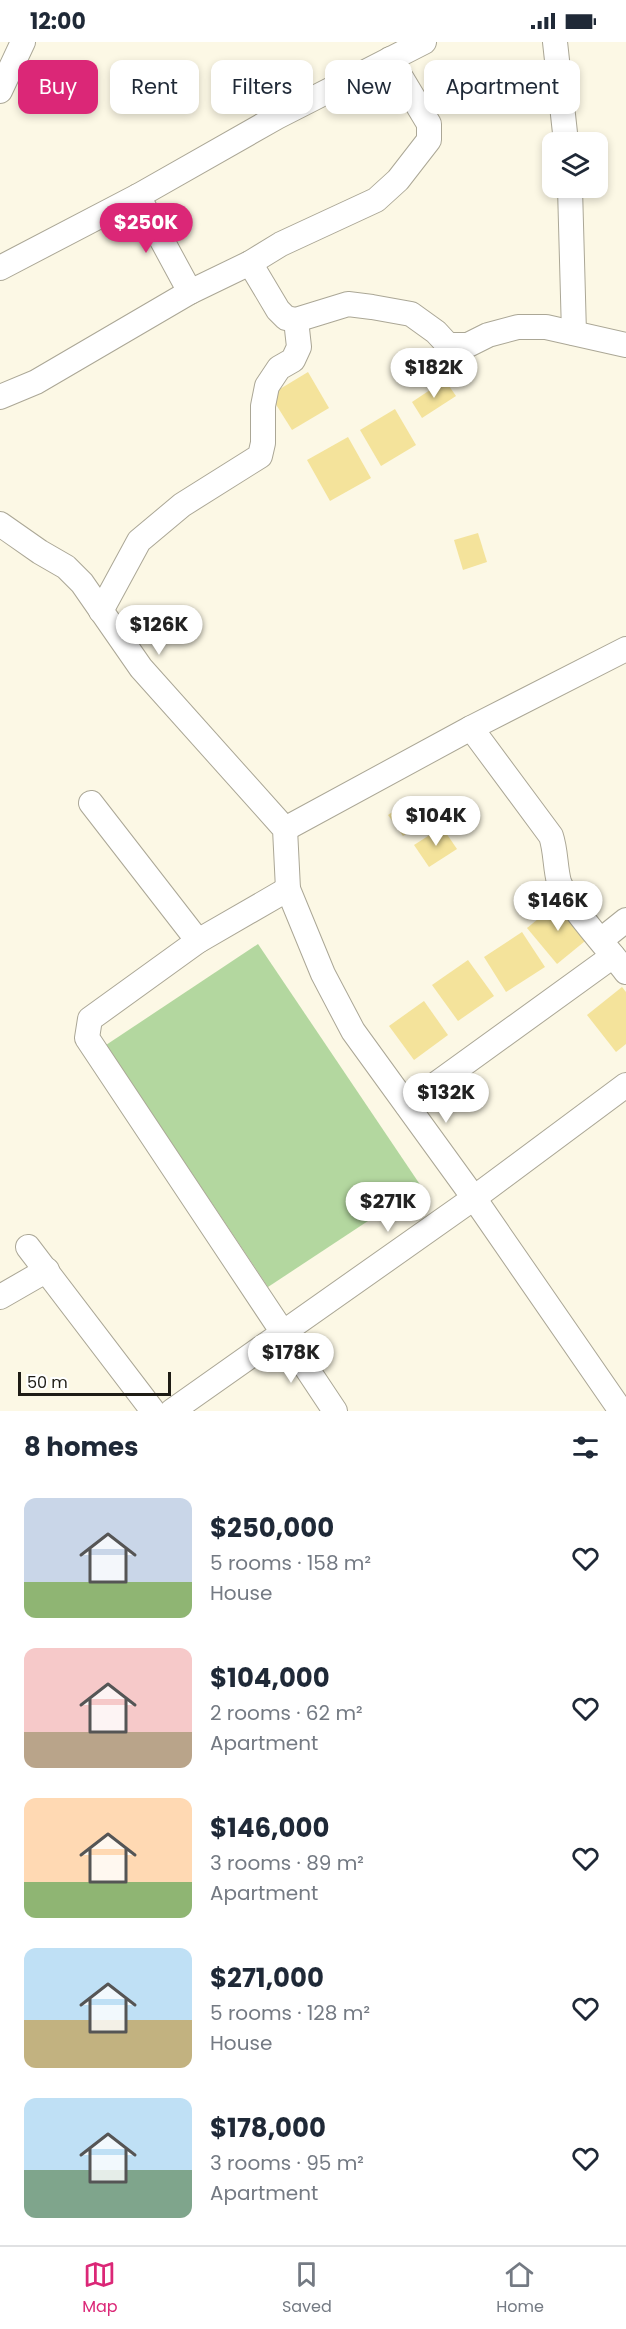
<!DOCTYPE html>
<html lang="en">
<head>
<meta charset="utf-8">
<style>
	body { margin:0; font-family:Poppins,sans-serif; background:#f6f6f7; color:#1f2937; height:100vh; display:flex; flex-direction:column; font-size:22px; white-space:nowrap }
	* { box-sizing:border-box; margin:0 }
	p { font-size:20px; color:#747a83 }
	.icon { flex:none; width:33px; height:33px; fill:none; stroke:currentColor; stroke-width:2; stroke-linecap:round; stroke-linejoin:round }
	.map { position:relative; height:1369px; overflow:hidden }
	.drawer { display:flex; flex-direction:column; background:#fff; flex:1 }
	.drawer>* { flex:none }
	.hud { position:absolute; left:18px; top:18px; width:591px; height:54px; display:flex; gap:12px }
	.fabs { position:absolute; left:542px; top:90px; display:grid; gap:12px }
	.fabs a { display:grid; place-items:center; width:66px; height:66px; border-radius:12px; background:#fff; box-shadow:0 3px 9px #0003; font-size:30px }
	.scale { position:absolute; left:18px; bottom:15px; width:153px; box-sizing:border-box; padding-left:6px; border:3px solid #1e1c15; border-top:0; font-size:16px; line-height:21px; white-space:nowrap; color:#1e1c15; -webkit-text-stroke:4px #fff; paint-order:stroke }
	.price { position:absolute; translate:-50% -51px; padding:0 14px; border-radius:21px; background:#fff; color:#222; font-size:20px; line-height:39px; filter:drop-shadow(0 2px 3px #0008) }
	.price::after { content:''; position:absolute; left:50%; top:36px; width:18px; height:14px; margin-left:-9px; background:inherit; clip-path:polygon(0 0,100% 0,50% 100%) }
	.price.on { background:#db2777; color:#fff }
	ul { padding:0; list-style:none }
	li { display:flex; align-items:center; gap:18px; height:150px; padding:0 24px }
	li span { display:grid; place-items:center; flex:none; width:168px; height:120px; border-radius:12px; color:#555 }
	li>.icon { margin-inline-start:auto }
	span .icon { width:72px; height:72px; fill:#fffc; stroke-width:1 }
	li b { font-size:26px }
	h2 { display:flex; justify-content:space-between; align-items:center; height:72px; padding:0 24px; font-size:26px }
	.chip { padding:0 21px; border-radius:12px; background:#fff; box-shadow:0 3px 9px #0003; font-size:21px; line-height:54px }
	.chip.on { background:#db2777; color:#fff }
	.status { display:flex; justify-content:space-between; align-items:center; height:42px; padding:0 30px; background:#fff; direction:ltr }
	.status svg { height:16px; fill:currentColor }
	.tab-bar { display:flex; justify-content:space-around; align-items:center; height:84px; border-top:2px solid #e0e1e3; background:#fff; font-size:16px; color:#747a83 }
	.tab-bar a { display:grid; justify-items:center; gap:3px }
	.tab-bar .on { color:#db2777 }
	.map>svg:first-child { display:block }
</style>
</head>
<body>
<div class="status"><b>12:00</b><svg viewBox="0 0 49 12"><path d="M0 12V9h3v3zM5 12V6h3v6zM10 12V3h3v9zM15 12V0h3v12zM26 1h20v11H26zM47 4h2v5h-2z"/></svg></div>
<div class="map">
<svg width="626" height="1369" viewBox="0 0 626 1369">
	<rect width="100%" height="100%" fill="#fcf8e5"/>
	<path fill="#b3d79f" d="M258 902 421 1144 268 1245 106 1003Z"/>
	<g fill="#f4e39b">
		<path d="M308 330 329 366 292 388 270 353Z"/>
		<path d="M445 338 456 354 422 376 412 360Z"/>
		<path d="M395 367 416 403 381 424 360 388Z"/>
		<path d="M348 395 371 436 330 459 307 418Z"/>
		<path d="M478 491 487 520 463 528 454 498Z"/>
		<path d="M416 754 430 775 403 794 388 773Z"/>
		<path d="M442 785 457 807 429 825 414 803Z"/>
		<path d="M560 859 590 895 557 922 527 886Z"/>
		<path d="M522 890 545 925 506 950 484 915Z"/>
		<path d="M468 918 494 954 458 979 432 943Z"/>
		<path d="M622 945 626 950V1002L616 1010 587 973Z"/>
		<path d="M424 959 448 993 414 1018 389 984Z"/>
	</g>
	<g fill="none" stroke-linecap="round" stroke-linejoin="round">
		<defs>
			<g id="minor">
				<path d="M555 0 566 100"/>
				<path d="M0 49 23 0"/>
				<path d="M570 146 574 291"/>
				<path d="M138 154 190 250"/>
				<path d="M250 221 278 268 286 276 296 278 348 262 372 265 411 272 436 290 448 303H468L488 293 518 285H546L626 303"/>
				<path d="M0 226 138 154 277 75 424 0"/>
				<path d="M0 355 36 340 190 250 250 221 281 202 376 158 398 138 429 98V82L390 17"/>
				<path d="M0 482 40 510 66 525 82 541 141 626 285 787 288 847 323 932 353 989 474 1156 621 1369"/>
				<path d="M101 569 139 499 182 463 260 414 263 401V364L267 344 279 326 293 318 299 305 296 278"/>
				<path d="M471 686 551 794C556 809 555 825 559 840 567 862 610 909 626 930"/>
				<path d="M91 761 198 899"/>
				<path d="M285 787 471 686 626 607"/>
				<path d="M288 847 198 899 90 977 87 996 335 1369"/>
				<path d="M601 898 626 878"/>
				<path d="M407 1063 613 914"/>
				<path d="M28 1205 153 1369"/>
				<path d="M0 1255 47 1228"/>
				<path d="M172 1369 474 1156 626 1043"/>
			</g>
		</defs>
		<use href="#minor" stroke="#aba796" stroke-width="26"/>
		<use href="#minor" stroke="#fff" stroke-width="24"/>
	</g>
</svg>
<div class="fabs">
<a><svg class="icon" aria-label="layers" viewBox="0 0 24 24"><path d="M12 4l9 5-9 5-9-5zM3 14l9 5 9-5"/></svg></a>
</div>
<div class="scale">50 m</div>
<b class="price on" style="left:146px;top:212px">$250K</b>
<b class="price" style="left:434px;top:357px">$182K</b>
<b class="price" style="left:159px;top:614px">$126K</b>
<b class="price" style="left:436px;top:805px">$104K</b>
<b class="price" style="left:558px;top:890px">$146K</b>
<b class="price" style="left:446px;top:1082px">$132K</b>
<b class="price" style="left:388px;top:1191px">$271K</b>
<b class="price" style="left:291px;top:1342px">$178K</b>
<div class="hud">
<a class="chip on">Buy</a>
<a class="chip">Rent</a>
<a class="chip">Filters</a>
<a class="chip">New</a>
<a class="chip">Apartment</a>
</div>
</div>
<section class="drawer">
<h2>8 homes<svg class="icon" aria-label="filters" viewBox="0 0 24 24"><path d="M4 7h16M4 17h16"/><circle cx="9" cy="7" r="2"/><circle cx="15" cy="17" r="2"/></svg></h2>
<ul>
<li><span style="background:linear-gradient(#c9d6e8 70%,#8fb573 0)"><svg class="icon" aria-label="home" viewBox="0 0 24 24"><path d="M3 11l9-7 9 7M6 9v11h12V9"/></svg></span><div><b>$250,000</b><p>5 rooms · 158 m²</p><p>House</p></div><svg class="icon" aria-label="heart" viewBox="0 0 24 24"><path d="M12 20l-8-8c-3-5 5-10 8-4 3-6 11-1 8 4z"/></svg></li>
<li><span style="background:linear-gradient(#f6c9c9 70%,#b9a48a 0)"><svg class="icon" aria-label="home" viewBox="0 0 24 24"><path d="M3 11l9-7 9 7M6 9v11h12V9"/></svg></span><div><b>$104,000</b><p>2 rooms · 62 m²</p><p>Apartment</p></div><svg class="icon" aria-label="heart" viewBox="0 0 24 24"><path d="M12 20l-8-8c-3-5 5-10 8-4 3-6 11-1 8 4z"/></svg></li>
<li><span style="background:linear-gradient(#ffd9b3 70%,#8fb573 0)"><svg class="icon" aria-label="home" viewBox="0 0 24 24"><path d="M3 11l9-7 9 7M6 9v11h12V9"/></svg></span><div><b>$146,000</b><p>3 rooms · 89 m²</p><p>Apartment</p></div><svg class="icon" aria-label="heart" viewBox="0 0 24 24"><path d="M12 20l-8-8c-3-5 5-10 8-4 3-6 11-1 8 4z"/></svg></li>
<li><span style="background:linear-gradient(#bfe0f5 60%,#c2b280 0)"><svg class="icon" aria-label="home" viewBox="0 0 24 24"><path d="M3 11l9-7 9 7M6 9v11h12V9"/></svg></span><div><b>$271,000</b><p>5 rooms · 128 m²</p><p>House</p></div><svg class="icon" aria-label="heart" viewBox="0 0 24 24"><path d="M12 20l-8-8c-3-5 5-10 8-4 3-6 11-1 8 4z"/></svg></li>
<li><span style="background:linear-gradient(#bfe0f5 60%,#7fa58c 0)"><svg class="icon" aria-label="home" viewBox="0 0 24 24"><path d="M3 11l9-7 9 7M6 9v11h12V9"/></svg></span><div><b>$178,000</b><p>3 rooms · 95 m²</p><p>Apartment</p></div><svg class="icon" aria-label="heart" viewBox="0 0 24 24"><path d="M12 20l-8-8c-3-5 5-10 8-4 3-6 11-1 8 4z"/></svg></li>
</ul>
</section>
<nav class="tab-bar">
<a class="on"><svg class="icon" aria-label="map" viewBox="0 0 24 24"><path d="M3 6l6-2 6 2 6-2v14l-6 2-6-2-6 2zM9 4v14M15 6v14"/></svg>Map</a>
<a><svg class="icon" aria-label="saved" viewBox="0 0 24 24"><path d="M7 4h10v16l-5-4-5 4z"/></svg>Saved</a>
<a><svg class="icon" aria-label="home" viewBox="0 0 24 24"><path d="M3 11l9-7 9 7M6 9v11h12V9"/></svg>Home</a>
</nav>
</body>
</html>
